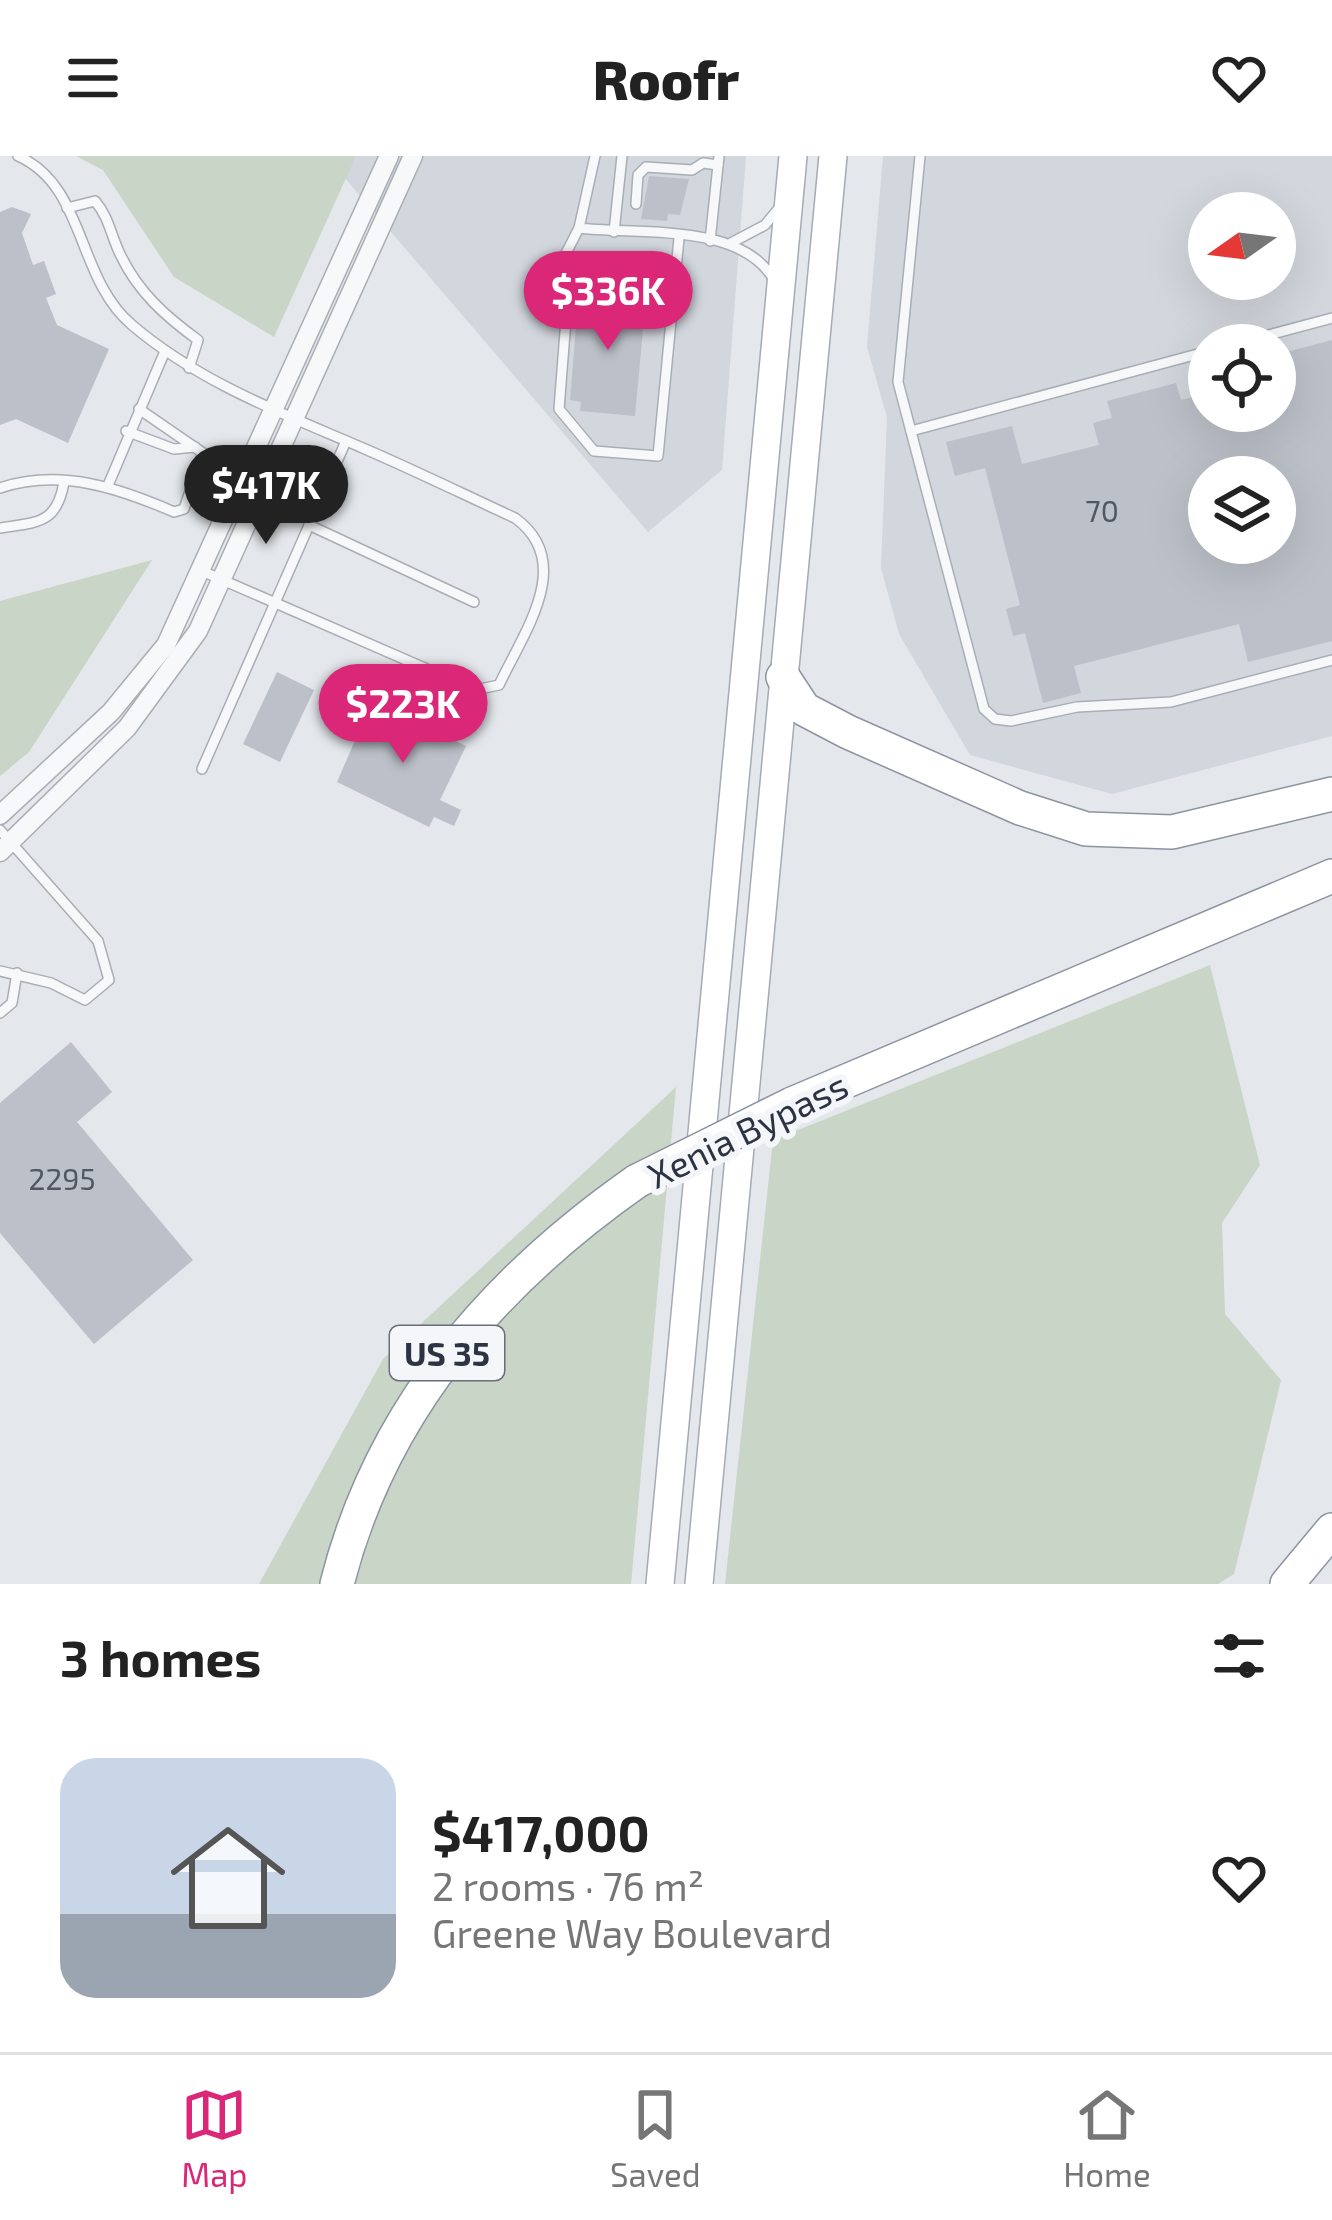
<!DOCTYPE html>
<html lang="en">
<head>
<meta charset="utf-8">
<style>
	body { margin:0; font-family:"Exo 2",sans-serif; background:#f2f2f2; color:#222; height:100vh; display:flex; flex-direction:column; font-size:45px; white-space:nowrap }
	* { box-sizing:border-box; margin:0 }
	p { font-size:39px; color:#767676 }
	.icon { flex:none; width:66px; height:66px; fill:none; stroke:currentColor; stroke-width:2; stroke-linecap:round; stroke-linejoin:round }
	.map { position:relative; height:1428px; overflow:hidden }
	.drawer { display:flex; flex-direction:column; background:#fff; flex:1 }
	.drawer>* { flex:none }
	.needle { width:78px; rotate:256deg }
	.controls { position:absolute; left:1188px; top:36px; display:grid; gap:24px }
	.controls a { display:grid; place-items:center; width:108px; height:108px; border-radius:50%; background:#fff; box-shadow:0 12px 48px #0002; font-size:60px }
	.price { position:absolute; translate:-50% -102px; padding:0 27px; border-radius:42px; background:#db2777; color:#fff; font-size:39px; line-height:78px; filter:drop-shadow(0 3px 6px #0008) }
	.price::after { content:''; position:absolute; left:50%; top:72px; width:36px; height:27px; margin-left:-18px; background:inherit; clip-path:polygon(0 0,100% 0,50% 100%) }
	.price.active { background:#222; color:#fff }
	ul { padding:0; list-style:none }
	li { display:flex; align-items:center; gap:36px; height:300px; padding:0 60px }
	li span { display:grid; place-items:center; flex:none; width:336px; height:240px; border-radius:36px; color:#555 }
	li>.icon { margin-inline-start:auto }
	span .icon { width:144px; height:144px; fill:#fffc; stroke-width:1 }
	li b { font-size:51px }
	h2 { display:flex; justify-content:space-between; align-items:center; height:144px; padding:0 60px; font-size:51px }
	header { display:flex; justify-content:space-between; align-items:center; height:156px; padding:0 60px; background:#fff; font-size:54px; font-weight:800 }
	.tab-bar { display:flex; justify-content:space-around; align-items:center; height:168px; border-top:3px solid #e0e0e0; background:#fff; font-size:33px; color:#767676 }
	.tab-bar a { display:grid; justify-items:center; gap:6px }
	.tab-bar .active { color:#db2777 }
	.map>svg:first-child { display:block }
</style>
</head>
<body>
<header><svg class="icon" aria-label="menu" viewBox="0 0 24 24"><path d="M4 6h16M4 12h16M4 18h16"/></svg>Roofr<svg class="icon" aria-label="heart" viewBox="0 0 24 24"><path d="M12 20l-8-8c-3-5 5-10 8-4 3-6 11-1 8 4z"/></svg></header>
<div class="map">
<svg width="1332" height="1428" viewBox="0 0 1332 1428">
	<rect width="100%" height="100%" fill="#e4e7eb"/>
	<g fill="#d2d6dd" fill-rule="evenodd">
		<path d="M326 0H746L722 314 648 376Z"/>
		<path d="M883 0H1332V580L1112 638 970 599 899 478 881 412 887 261 867 191ZM1209 57H1275V123H1209ZM1209 189H1275V255H1209ZM1209 321H1275V387H1209Z"/>
	</g>
	<g fill="#c9d5c6">
		<path d="M76 0H356L274 181 174 121 103 14Z"/>
		<path d="M152 404 29 596 0 620V445Z"/>
		<path d="M1210 809 1260 1009 1222 1067 1225 1158 1281 1224 1234 1418 1218 1428H725L773 984Z"/>
		<path d="M676 931 631 1428H259L383 1203Z"/>
	</g>
	<g fill="#bcc0c8" fill-rule="evenodd">
		<path d="M649 20 689 23 680 59 668 58 667 65 641 63Z"/>
		<path d="M12 51 31 58 22 77 33 109 44 105 56 138 46 142 57 169 109 193 68 287 16 263 0 269V56Z"/>
		<path d="M579 135 646 141 635 260 580 255 581 246 570 244Z"/>
		<path d="M1332 184V485L1248 506 1239 468 1074 510 1081 537 1043 547 1025 477 1013 480 1006 453 1020 449 985 312 955 320 946 286 1012 270 1022 308 1099 289 1093 267 1112 262 1107 245 1176 227 1181 244 1209 237V255H1275V199ZM1209 321H1275V387H1209Z"/>
		<path d="M277 516 314 534 280 606 243 588Z"/>
		<path d="M372 545 466 590 440 644 461 654 454 670 434 661 429 671 337 626Z"/>
		<path d="M71 886 112 936 77 966 193 1104 94 1188 0 1077V947Z"/>
	</g>
	<g fill="none" stroke-linecap="round" stroke-linejoin="round">
		<defs>
			<g id="service">
				<path d="M18 0C86 30 76 122 132 169 200 227 284 258 365 293 416 315 465 339 515 362 576 406 524 476 499 529L475 534 202 415"/>
				<path d="M595 0 579 72C638 79 738 66 773 122"/>
				<path d="M920 0 898 226 984 553 995 563 1011 565 1077 551 1171 546 1332 504"/>
				<path d="M636 48 638 19 646 11 692 14 703 7 718 9"/>
				<path d="M67 52 95 45C109 61 111 80 120 98 138 136 165 160 198 184L189 212"/>
				<path d="M579 72 561 107 569 125 559 253 594 295 658 300 679 82"/>
				<path d="M614 76 622 0"/>
				<path d="M710 85 719 0"/>
				<path d="M731 87 765 69 779 52"/>
				<path d="M569 125 600 113 675 119"/>
				<path d="M1231 189 1332 162"/>
				<path d="M139 253 203 297 266 324"/>
				<path d="M126 275 174 293 195 291"/>
				<path d="M911 275 1209 195"/>
				<path d="M109 327 165 195"/>
				<path d="M0 332C60 312 119 332 174 356L184 353 203 297"/>
				<path d="M309 369 474 446"/>
				<path d="M0 372C38 366 57 368 64 326"/>
				<path d="M202 613 346 285"/>
				<path d="M0 674 98 785 109 824 85 844 51 827 0 815"/>
				<path d="M0 857 12 847 17 817"/>
			</g>
			<g id="minor">
				<path d="M0 659 111 556 166 489 389 0"/>
				<path d="M0 696 127 572 198 475 413 0"/>
			</g>
			<g id="primary">
				<path d="M660 1428 793 0"/>
				<path d="M699 1428 833 0"/>
			</g>
			<g id="motorway">
				<path d="M783 521 804 553 848 576 1020 652 1086 673 1172 676 1332 638"/>
				<path d="M792 948 1332 720"/>
				<path d="M337 1428C381 1254 493 1126 637 1025"/>
				<path d="M1287 1428 1332 1374"/>
			</g>
		</defs>
		<use href="#service" stroke="#a9aeb5" stroke-width="12"/>
		<use href="#minor" stroke="#a9aeb5" stroke-width="21"/>
		<use href="#primary" stroke="#a4abb7" stroke-width="30"/>
		<use href="#motorway" stroke="#8c94a1" stroke-width="36"/>
		<use href="#service" stroke="#f7f8fa" stroke-width="9"/>
		<use href="#minor" stroke="#f7f8fa" stroke-width="18"/>
		<use href="#primary" stroke="#fff" stroke-width="27"/>
		<use href="#motorway" stroke="#fff" stroke-width="33"/>
		<defs>
			<path id="motorway-bridge" d="M637 1025 792 948"/>
		</defs>
		<use href="#motorway-bridge" stroke="#8c94a1" stroke-width="36" stroke-linecap="butt"/>
		<use href="#motorway-bridge" stroke="#fff" stroke-width="33"/>
	</g>
	<g text-anchor="middle" dominant-baseline="central" stroke-width="12" stroke-linejoin="round" paint-order="stroke">
		<g font-size="30" fill="#505764">
			<text x="1102" y="354">70</text>
			<text x="62" y="1022">2295</text>
		</g>
		<rect fill="#f4f6f9" stroke="#686e7a" stroke-width="3" x="390" y="1170" width="114" height="54" rx="9"/>
		<g font-size="33" font-weight="bold" fill="#2c3443">
			<text x="447" y="1197">US 35</text>
		</g>
		<g font-size="36" fill="#2c3443" stroke="#f4f6f9">
			<text transform="translate(747 973) rotate(-26)">Xenia Bypass</text>
		</g>
	</g>
</svg>
<div class="controls">
<a><svg class="needle" viewBox="-14 -14 28 28"><path d="M0-13l5 13h-10z" fill="#e53935"/><path d="M0 13l5-13h-10z" fill="#767676"/></svg></a>
<a><svg class="icon" aria-label="locate" viewBox="0 0 24 24"><circle cx="12" cy="12" r="6"/><path d="M12 2v4M12 18v4M2 12h4M18 12h4"/></svg></a>
<a><svg class="icon" aria-label="layers" viewBox="0 0 24 24"><path d="M12 4l9 5-9 5-9-5zM3 14l9 5 9-5"/></svg></a>
</div>
<b class="price" style="left:608px;top:197px">$336K</b>
<b class="price active" style="left:266px;top:391px">$417K</b>
<b class="price" style="left:403px;top:610px">$223K</b>
</div>
<section class="drawer">
<h2>3 homes<svg class="icon" aria-label="filters" viewBox="0 0 24 24"><path d="M4 7h16M4 17h16"/><circle cx="9" cy="7" r="2"/><circle cx="15" cy="17" r="2"/></svg></h2>
<ul>
<li><span style="background:linear-gradient(#c9d6e8 65%,#9aa5b1 0)"><svg class="icon" aria-label="home" viewBox="0 0 24 24"><path d="M3 11l9-7 9 7M6 9v11h12V9"/></svg></span><div><b>$417,000</b><p>2 rooms · 76 m²</p><p>Greene Way Boulevard</p></div><svg class="icon" aria-label="heart" viewBox="0 0 24 24"><path d="M12 20l-8-8c-3-5 5-10 8-4 3-6 11-1 8 4z"/></svg></li>
</ul>
</section>
<nav class="tab-bar">
<a class="active"><svg class="icon" aria-label="map" viewBox="0 0 24 24"><path d="M3 6l6-2 6 2 6-2v14l-6 2-6-2-6 2zM9 4v14M15 6v14"/></svg>Map</a>
<a><svg class="icon" aria-label="saved" viewBox="0 0 24 24"><path d="M7 4h10v16l-5-4-5 4z"/></svg>Saved</a>
<a><svg class="icon" aria-label="home" viewBox="0 0 24 24"><path d="M3 11l9-7 9 7M6 9v11h12V9"/></svg>Home</a>
</nav>
</body>
</html>
